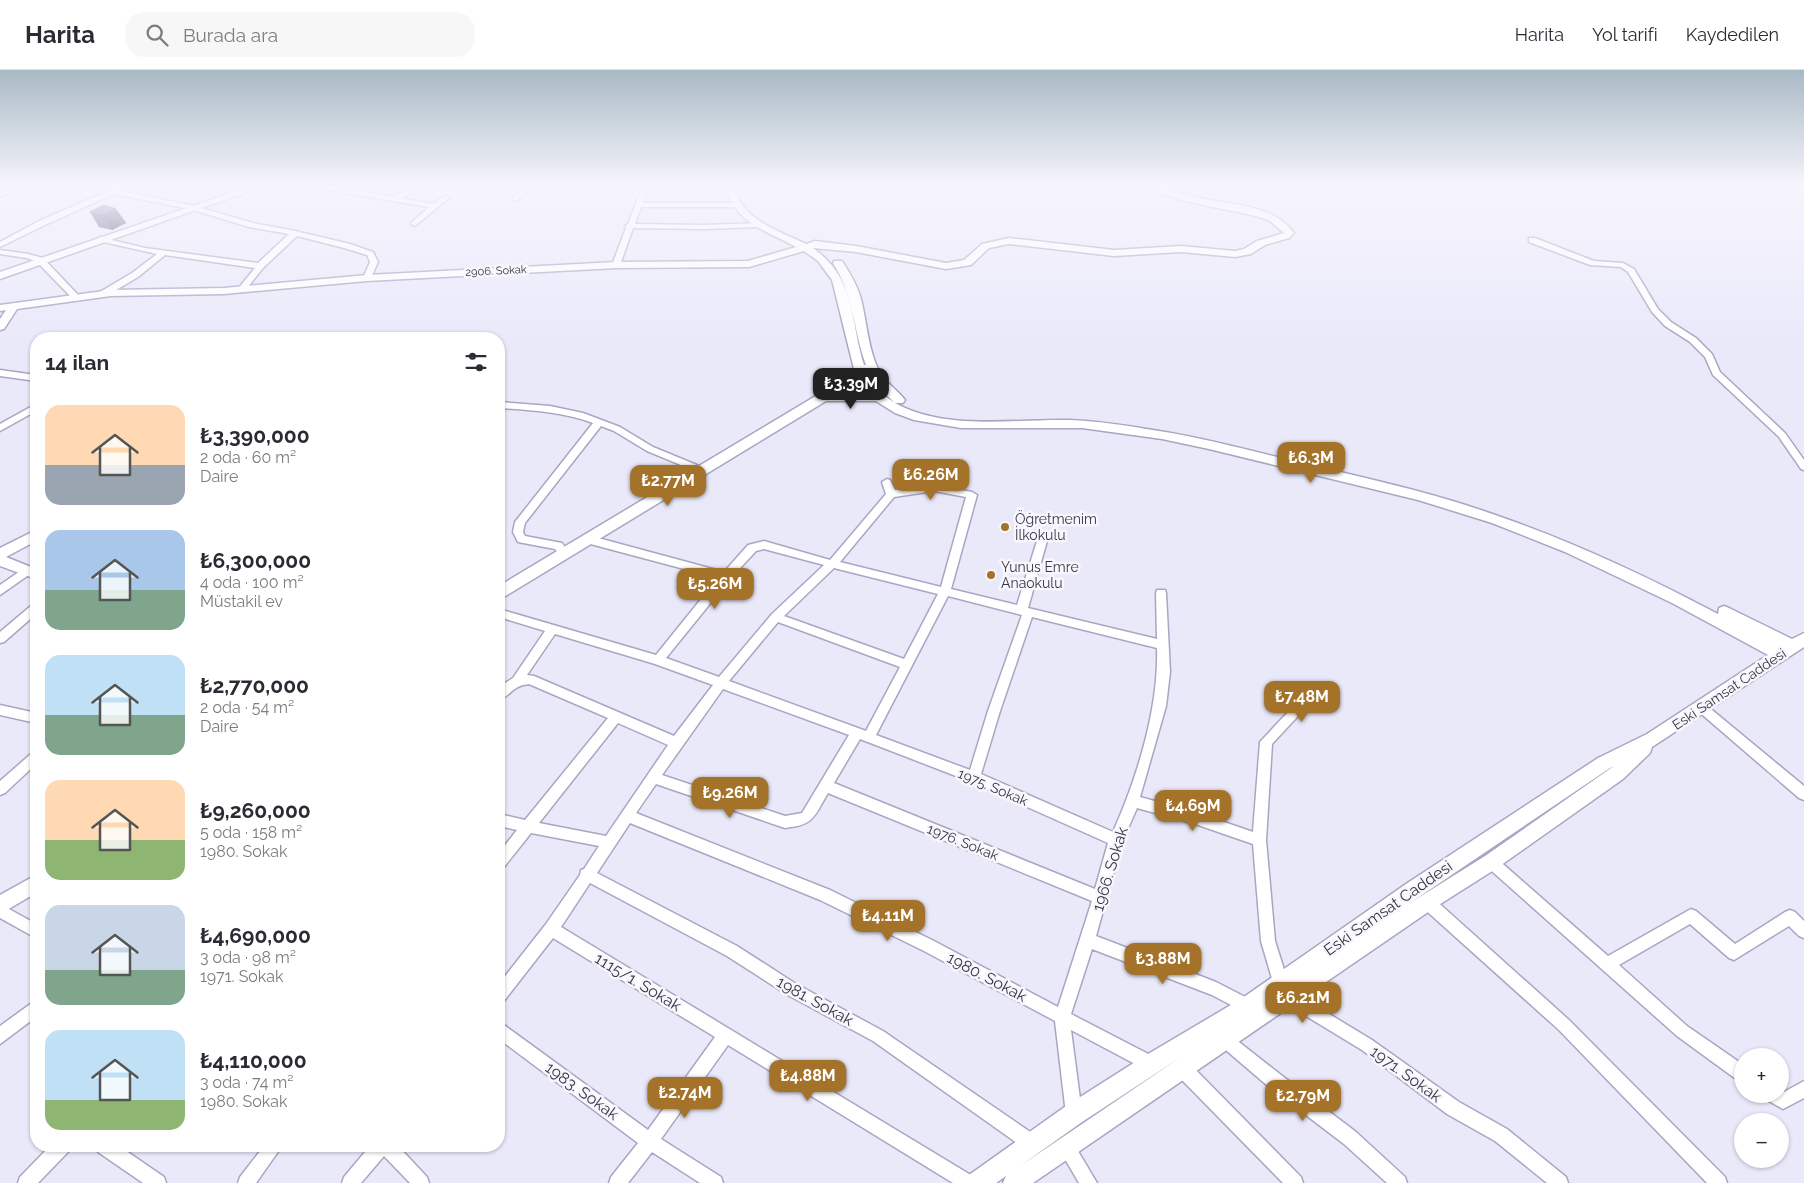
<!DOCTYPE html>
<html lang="tr">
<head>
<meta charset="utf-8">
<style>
	body { margin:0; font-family:Raleway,sans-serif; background:#f7f7f7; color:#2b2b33; height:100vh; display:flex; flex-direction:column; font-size:19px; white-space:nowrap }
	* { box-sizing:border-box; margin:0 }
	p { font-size:16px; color:#7c7c81 }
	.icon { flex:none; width:28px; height:28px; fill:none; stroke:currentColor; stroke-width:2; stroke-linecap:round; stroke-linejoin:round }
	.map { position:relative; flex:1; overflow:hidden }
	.panel { position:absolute; left:30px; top:262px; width:475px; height:820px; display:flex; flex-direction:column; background:#fff; border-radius:20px; box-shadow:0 1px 4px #0004 }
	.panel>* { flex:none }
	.buttons { position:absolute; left:1734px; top:978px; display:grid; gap:10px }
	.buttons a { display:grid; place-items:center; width:55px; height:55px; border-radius:50%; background:#fff; box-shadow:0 1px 4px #0004; font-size:25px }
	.price { position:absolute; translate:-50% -42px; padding:0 11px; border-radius:10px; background:#a5722a; color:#fff; font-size:16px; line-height:32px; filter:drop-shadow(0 1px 2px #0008) }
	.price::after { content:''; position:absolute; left:50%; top:30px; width:15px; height:11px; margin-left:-8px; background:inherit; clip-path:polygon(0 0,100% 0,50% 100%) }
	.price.selected { background:#222; color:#fff }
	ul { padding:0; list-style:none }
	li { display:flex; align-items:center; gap:15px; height:125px; padding:0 15px }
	li span { display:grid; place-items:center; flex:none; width:140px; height:100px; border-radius:15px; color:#555 }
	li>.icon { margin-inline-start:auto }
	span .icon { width:60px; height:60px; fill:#fffc; stroke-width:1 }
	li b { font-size:21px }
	h2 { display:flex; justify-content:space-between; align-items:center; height:60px; padding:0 15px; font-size:21px }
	header { display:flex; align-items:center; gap:30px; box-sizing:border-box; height:70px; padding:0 25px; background:#fff; border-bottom:1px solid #e1e1e2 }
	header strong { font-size:24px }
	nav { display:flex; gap:28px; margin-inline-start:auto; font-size:18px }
	.search { width:350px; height:45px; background:#f7f7f7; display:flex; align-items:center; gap:12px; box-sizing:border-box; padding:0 18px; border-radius:20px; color:#7c7c81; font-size:19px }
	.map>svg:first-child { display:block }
</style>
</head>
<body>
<header>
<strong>Harita</strong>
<div class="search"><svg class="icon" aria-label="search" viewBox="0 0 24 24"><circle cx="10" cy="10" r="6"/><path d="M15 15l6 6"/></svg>Burada ara</div>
<nav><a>Harita</a><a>Yol tarifi</a><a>Kaydedilen</a></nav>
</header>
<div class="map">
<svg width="1804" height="1113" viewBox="0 0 1804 1113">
	<rect width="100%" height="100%" fill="#eae9fa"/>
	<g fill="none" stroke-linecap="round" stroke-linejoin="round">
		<defs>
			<g id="street">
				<path d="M15 115H23L0 127V122Z"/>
				<path d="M122 115H130L120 121 191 135 253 153 295 161 350 174 373 182 378 192 370 210H364L363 208 370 192 367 185 344 178 297 166 263 198 244 222 237 220 255 198 165 185 138 207 106 226H100V222L132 203 157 184 99 171V167L145 178 258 193 289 164 249 157 190 139 114 124 45 155 0 177V172L39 151Z"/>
				<path d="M218 115H227L244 121 241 123 219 116Z"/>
				<path d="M308 115H321L394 127 415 115H422L401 128 433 134 444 126 450 127 415 156 411 154 412 152 429 137 311 117Z"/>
				<path d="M468 115H475L463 123H459V121Z"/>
				<path d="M526 115H533L517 130H513V128Z"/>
				<path d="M643 115H649L643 133H735L739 135 735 137H641L635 154 705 155 759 153 763 155 759 157 705 159 633 158 620 195 613 197 612 195 626 158 625 156 628 154Z"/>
				<path d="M1529 168H1535L1594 191 1623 193 1634 199 1658 239 1671 252 1696 268 1712 284 1720 302 1785 363 1804 390V400L1801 399 1779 367 1713 305 1705 287 1690 272 1665 256 1652 242 1628 202 1621 197 1590 195 1529 172Z"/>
				<path d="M0 180 28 184 43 188 80 227 73 229 37 192 27 188 0 184Z"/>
				<path d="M499 332 550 336 583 343 620 357 653 377 704 398 706 400 701 403 698 402 647 381 614 361 601 356 525 453 523 462 525 466 562 473 569 483 568 486H560L555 479 518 472 513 462 515 452 593 353C563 342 531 340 499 338Z"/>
				<path d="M36 334V341L0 361V354Z"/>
				<path d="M887 409 890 410 895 420 934 415 972 422 977 425 951 519 1017 535 1037 471 1042 467 1047 471 1028 538 1157 569 1156 523 1157 520H1165L1166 523 1170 602 1166 636 1140 727 1198 743 1253 762 1260 672 1315 613H1323L1325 616 1323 619 1272 674 1266 770 1275 871 1287 909 1293 922 1372 970 1459 1032 1507 1059 1566 1107 1568 1113H1547L1495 1071 1447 1044 1362 980 1283 932 1273 912 1261 871 1253 774 1198 755 1137 738 1123 770 1096 866 1216 912 1253 931 1256 936 1253 941 1248 944 1212 925 1092 879 1071 944 1156 988 1158 994 1156 1000 1150 1002 1071 960 1082 1044 1080 1050 1074 1052 1068 1050 1066 1044 1055 951 924 881 820 830 630 753 597 803 737 876 796 914 883 961 1039 1068 1041 1074 1039 1080 1033 1082 1027 1080 873 971 786 924 727 886 590 813 561 857 974 1107 976 1113H953L728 975 661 1069 721 1107 723 1113H700L652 1082 628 1113H609L611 1107 638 1073 499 969V952L504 955 648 1060 715 967 553 868 504 931 499 933V914L546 854 580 805 581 800 584 799 599 776 531 763 504 797 499 799V783L517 760 499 756V744L525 750 608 648 529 614C511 616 511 626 499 630V617L513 608 545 561 499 547V539L656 585 718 508 583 472 582 469 583 466 587 465 724 502 748 475 764 471 830 490 886 424 882 412ZM934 421 966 427 941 517 840 492 894 427ZM764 479 824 495 772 544 719 607 666 588 730 509 756 481ZM834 498 938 524 904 589 784 546ZM948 526 1022 545 988 641 970 700 876 665ZM1032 547 1157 578C1159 638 1137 708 1113 762L981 704 1000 641ZM778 552 900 597 866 661 729 611ZM555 564 655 594 713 615 674 666 534 606 527 605ZM723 619 849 665 802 743 785 746 662 705ZM618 653 668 675 606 766 539 753ZM860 669 969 711 1108 773 1095 819 834 713ZM656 714 785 758C815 755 814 746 828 723L1092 831 1058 937 934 871 830 820 636 743Z"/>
				<path d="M26 497 30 498 31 501 30 504 0 525V515Z"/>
				<path d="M36 534V544L4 572 0 573V562L32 535Z"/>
				<path d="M1702 633 1706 635 1804 716V730L1799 728 1698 641 1696 638 1698 635Z"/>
				<path d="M0 635 36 643V653L0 645Z"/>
				<path d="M36 682V694L5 723 0 725V711L32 683Z"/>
				<path d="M1491 786 1496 788 1608 886 1691 839 1696 841 1735 874 1785 842 1790 840 1795 842 1804 851V868L1799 866 1789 856 1734 890 1729 888 1690 854 1619 895 1687 956 1742 994V1011L1736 1009 1677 966 1486 796 1484 792 1486 788Z"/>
				<path d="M1427 825 1432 827 1569 950 1725 1107 1727 1113H1707L1559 960 1422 837 1420 832 1422 827Z"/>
				<path d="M0 834 36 854V868L0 848Z"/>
				<path d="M36 930V947L0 974V956Z"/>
				<path d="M1225 962 1230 965 1281 1005 1356 1062 1405 1107 1407 1113H1387L1344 1074 1269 1017 1220 975 1217 970 1220 965Z"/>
				<path d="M1182 990 1188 992 1301 1107 1303 1113H1283L1176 1004 1174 998 1176 992Z"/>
				<path d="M1804 1011V1028L1783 1039 1767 1030 1765 1024H1780V1019L1784 1022Z"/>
				<path d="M1066 1069 1072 1071 1097 1113H1079L1058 1077 1060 1071Z"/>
				<path d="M50 1076H70L68 1082 38 1113H18L20 1107Z"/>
				<path d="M96 1076H119L164 1107 166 1113H143L98 1082Z"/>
				<path d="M264 1076H282L256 1113H238L240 1107Z"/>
				<path d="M370 1076H398L427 1107 429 1113H410L384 1086 361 1113H342L344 1107Z"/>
			</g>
			<g id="secondary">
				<path d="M254 115H267L0 209V202Z"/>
				<path d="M725 115H733C736 121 738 128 741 133 756 155 784 163 806 174L815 171 856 176 946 193 964 190 982 174 1009 168 1114 180 1181 176 1235 181 1244 179 1257 171 1284 163 1270 151 1259 147C1236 140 1159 130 1148 115 1166 115 1182 124 1199 128 1231 135 1273 134 1294 163L1289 168 1265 175 1251 184 1235 187 1181 182 1114 186 1009 174 989 178 971 195 946 199 856 182 813 178C856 208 850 250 864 295H866C853 259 854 226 833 193L834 191H842C850 203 857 215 861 229 867 253 868 279 879 301 886 314 897 319 905 330L903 333H895C946 361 1013 349 1069 350 1099 351 1129 356 1159 361 1205 368 1251 381 1297 392 1366 408 1435 423 1501 447 1576 473 1648 507 1718 544L1719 538 1724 536 1729 538 1792 569 1804 563V577L1652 677 1650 683 1623 709 1497 798 1434 838 1033 1113H1003L1006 1106 996 1113H966L969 1105 1066 1036 1143 987 1241 929 1406 814 1598 688 1647 664 1768 585 1672 533 1565 482 1492 453 1418 430 1209 379 1162 369 1082 358H961L914 350 895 343 876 331H826L504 527 499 528V516L819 324 854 299 832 210 818 191 804 181 749 197 616 198 367 211 224 224 111 226 17 239 4 259 0 260V249L6 240 0 241V235L111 220 224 218 367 205 616 192 748 191 796 177C764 160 735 153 725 115ZM868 301 880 319 895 333C884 326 868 313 868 301ZM857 307 868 323H835ZM1614 696 1485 786 1410 833 1610 698ZM1181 987 1020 1096 1082 1052Z"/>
				<path d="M0 300 36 305V311L0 306Z"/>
				<path d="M36 460V471L6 487 36 499V509L0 496V478Z"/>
				<path d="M36 805V823L0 844V825Z"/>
			</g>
		</defs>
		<use href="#street" stroke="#a8a6c2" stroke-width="3"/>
		<use href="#secondary" stroke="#a8a6c2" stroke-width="3"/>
		<use href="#street" fill="#fff" fill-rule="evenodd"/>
		<use href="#secondary" fill="#fff" fill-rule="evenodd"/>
	</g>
	<path fill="#4b4671" d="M116 139 126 153 112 160 99 157 90 142Z"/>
	<path fill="#3d395c" d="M116 139 126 153 112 160 102 146Z"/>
	<path fill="#575183" stroke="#3d395c" d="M104 135 116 139 102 146 90 142Z"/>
	<linearGradient id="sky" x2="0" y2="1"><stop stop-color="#a9b9c4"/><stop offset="0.43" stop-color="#f6f5fd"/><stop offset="1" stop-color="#f6f5fd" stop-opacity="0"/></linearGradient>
	<rect width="1804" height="270" fill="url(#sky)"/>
	<g fill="#a5722a" stroke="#f8f7fd" stroke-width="2">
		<circle cx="1005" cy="457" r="5"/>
		<circle cx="991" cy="505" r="5"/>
	</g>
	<g text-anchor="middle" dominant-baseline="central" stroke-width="5" stroke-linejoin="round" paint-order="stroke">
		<g font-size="11" fill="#383743" stroke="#f8f7fd">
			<text transform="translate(496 201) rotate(-3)">2906. Sokak</text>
		</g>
		<g font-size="14" fill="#383743" stroke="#f8f7fd" text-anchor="start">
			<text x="1015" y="449">Öğretmenim<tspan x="1015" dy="16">İlkokulu</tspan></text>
			<text x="1001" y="497">Yunus Emre<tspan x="1001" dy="16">Anaokulu</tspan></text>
		</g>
		<g font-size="14" fill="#383743" stroke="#f8f7fd">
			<text transform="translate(1729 619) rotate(-34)">Eski Samsat Caddesi</text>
			<text transform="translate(993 717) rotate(23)">1975. Sokak</text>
			<text transform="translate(963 772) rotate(22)">1976. Sokak</text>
		</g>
		<g font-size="16" fill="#383743" stroke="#f8f7fd">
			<text transform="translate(1110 799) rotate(-73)">1966. Sokak</text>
			<text transform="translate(1388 838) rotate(-35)">Eski Samsat Caddesi</text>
			<text transform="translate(987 907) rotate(28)">1980. Sokak</text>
			<text transform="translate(638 912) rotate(31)">1115/1. Sokak</text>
			<text transform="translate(815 931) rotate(29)">1981. Sokak</text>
			<text transform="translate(1406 1004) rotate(36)">1971. Sokak</text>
			<text transform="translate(582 1021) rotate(36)">1983. Sokak</text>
		</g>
	</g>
</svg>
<div class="buttons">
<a>+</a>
<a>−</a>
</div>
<b class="price selected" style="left:851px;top:340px">₺3.39M</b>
<b class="price" style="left:1311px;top:414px">₺6.3M</b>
<b class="price" style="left:931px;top:431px">₺6.26M</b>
<b class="price" style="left:668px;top:437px">₺2.77M</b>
<b class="price" style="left:715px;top:540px">₺5.26M</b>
<b class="price" style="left:1302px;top:653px">₺7.48M</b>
<b class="price" style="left:730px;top:749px">₺9.26M</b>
<b class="price" style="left:1193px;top:762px">₺4.69M</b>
<b class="price" style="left:888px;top:872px">₺4.11M</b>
<b class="price" style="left:1163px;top:915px">₺3.88M</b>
<b class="price" style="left:1303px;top:954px">₺6.21M</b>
<b class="price" style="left:808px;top:1032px">₺4.88M</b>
<b class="price" style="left:685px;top:1049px">₺2.74M</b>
<b class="price" style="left:1303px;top:1052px">₺2.79M</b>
<section class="panel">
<h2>14 ilan<svg class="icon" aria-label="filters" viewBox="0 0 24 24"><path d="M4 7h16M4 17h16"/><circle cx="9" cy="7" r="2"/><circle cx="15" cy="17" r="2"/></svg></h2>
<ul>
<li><span style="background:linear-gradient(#ffd9b3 60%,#9aa5b1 0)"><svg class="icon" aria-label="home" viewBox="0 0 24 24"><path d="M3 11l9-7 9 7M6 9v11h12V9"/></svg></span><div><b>₺3,390,000</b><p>2 oda · 60 m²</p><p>Daire</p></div></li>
<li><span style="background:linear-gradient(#a9c7e8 60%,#7fa58c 0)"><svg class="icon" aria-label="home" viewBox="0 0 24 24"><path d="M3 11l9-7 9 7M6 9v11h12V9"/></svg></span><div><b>₺6,300,000</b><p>4 oda · 100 m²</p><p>Müstakil ev</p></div></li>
<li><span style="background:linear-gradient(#bfe0f5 60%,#7fa58c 0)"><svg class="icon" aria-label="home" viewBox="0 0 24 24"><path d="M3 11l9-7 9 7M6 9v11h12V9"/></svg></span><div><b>₺2,770,000</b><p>2 oda · 54 m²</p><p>Daire</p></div></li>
<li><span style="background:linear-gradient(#ffd9b3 60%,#8fb573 0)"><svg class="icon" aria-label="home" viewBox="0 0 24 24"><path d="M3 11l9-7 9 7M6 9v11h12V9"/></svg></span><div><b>₺9,260,000</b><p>5 oda · 158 m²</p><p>1980. Sokak</p></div></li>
<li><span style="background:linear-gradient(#c9d6e8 65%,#7fa58c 0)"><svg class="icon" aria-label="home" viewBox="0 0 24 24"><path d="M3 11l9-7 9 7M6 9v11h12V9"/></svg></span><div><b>₺4,690,000</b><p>3 oda · 98 m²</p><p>1971. Sokak</p></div></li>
<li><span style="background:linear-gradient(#bfe0f5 70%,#8fb573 0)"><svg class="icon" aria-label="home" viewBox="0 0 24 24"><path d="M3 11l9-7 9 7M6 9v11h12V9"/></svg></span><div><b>₺4,110,000</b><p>3 oda · 74 m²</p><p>1980. Sokak</p></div></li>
</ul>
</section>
</div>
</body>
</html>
